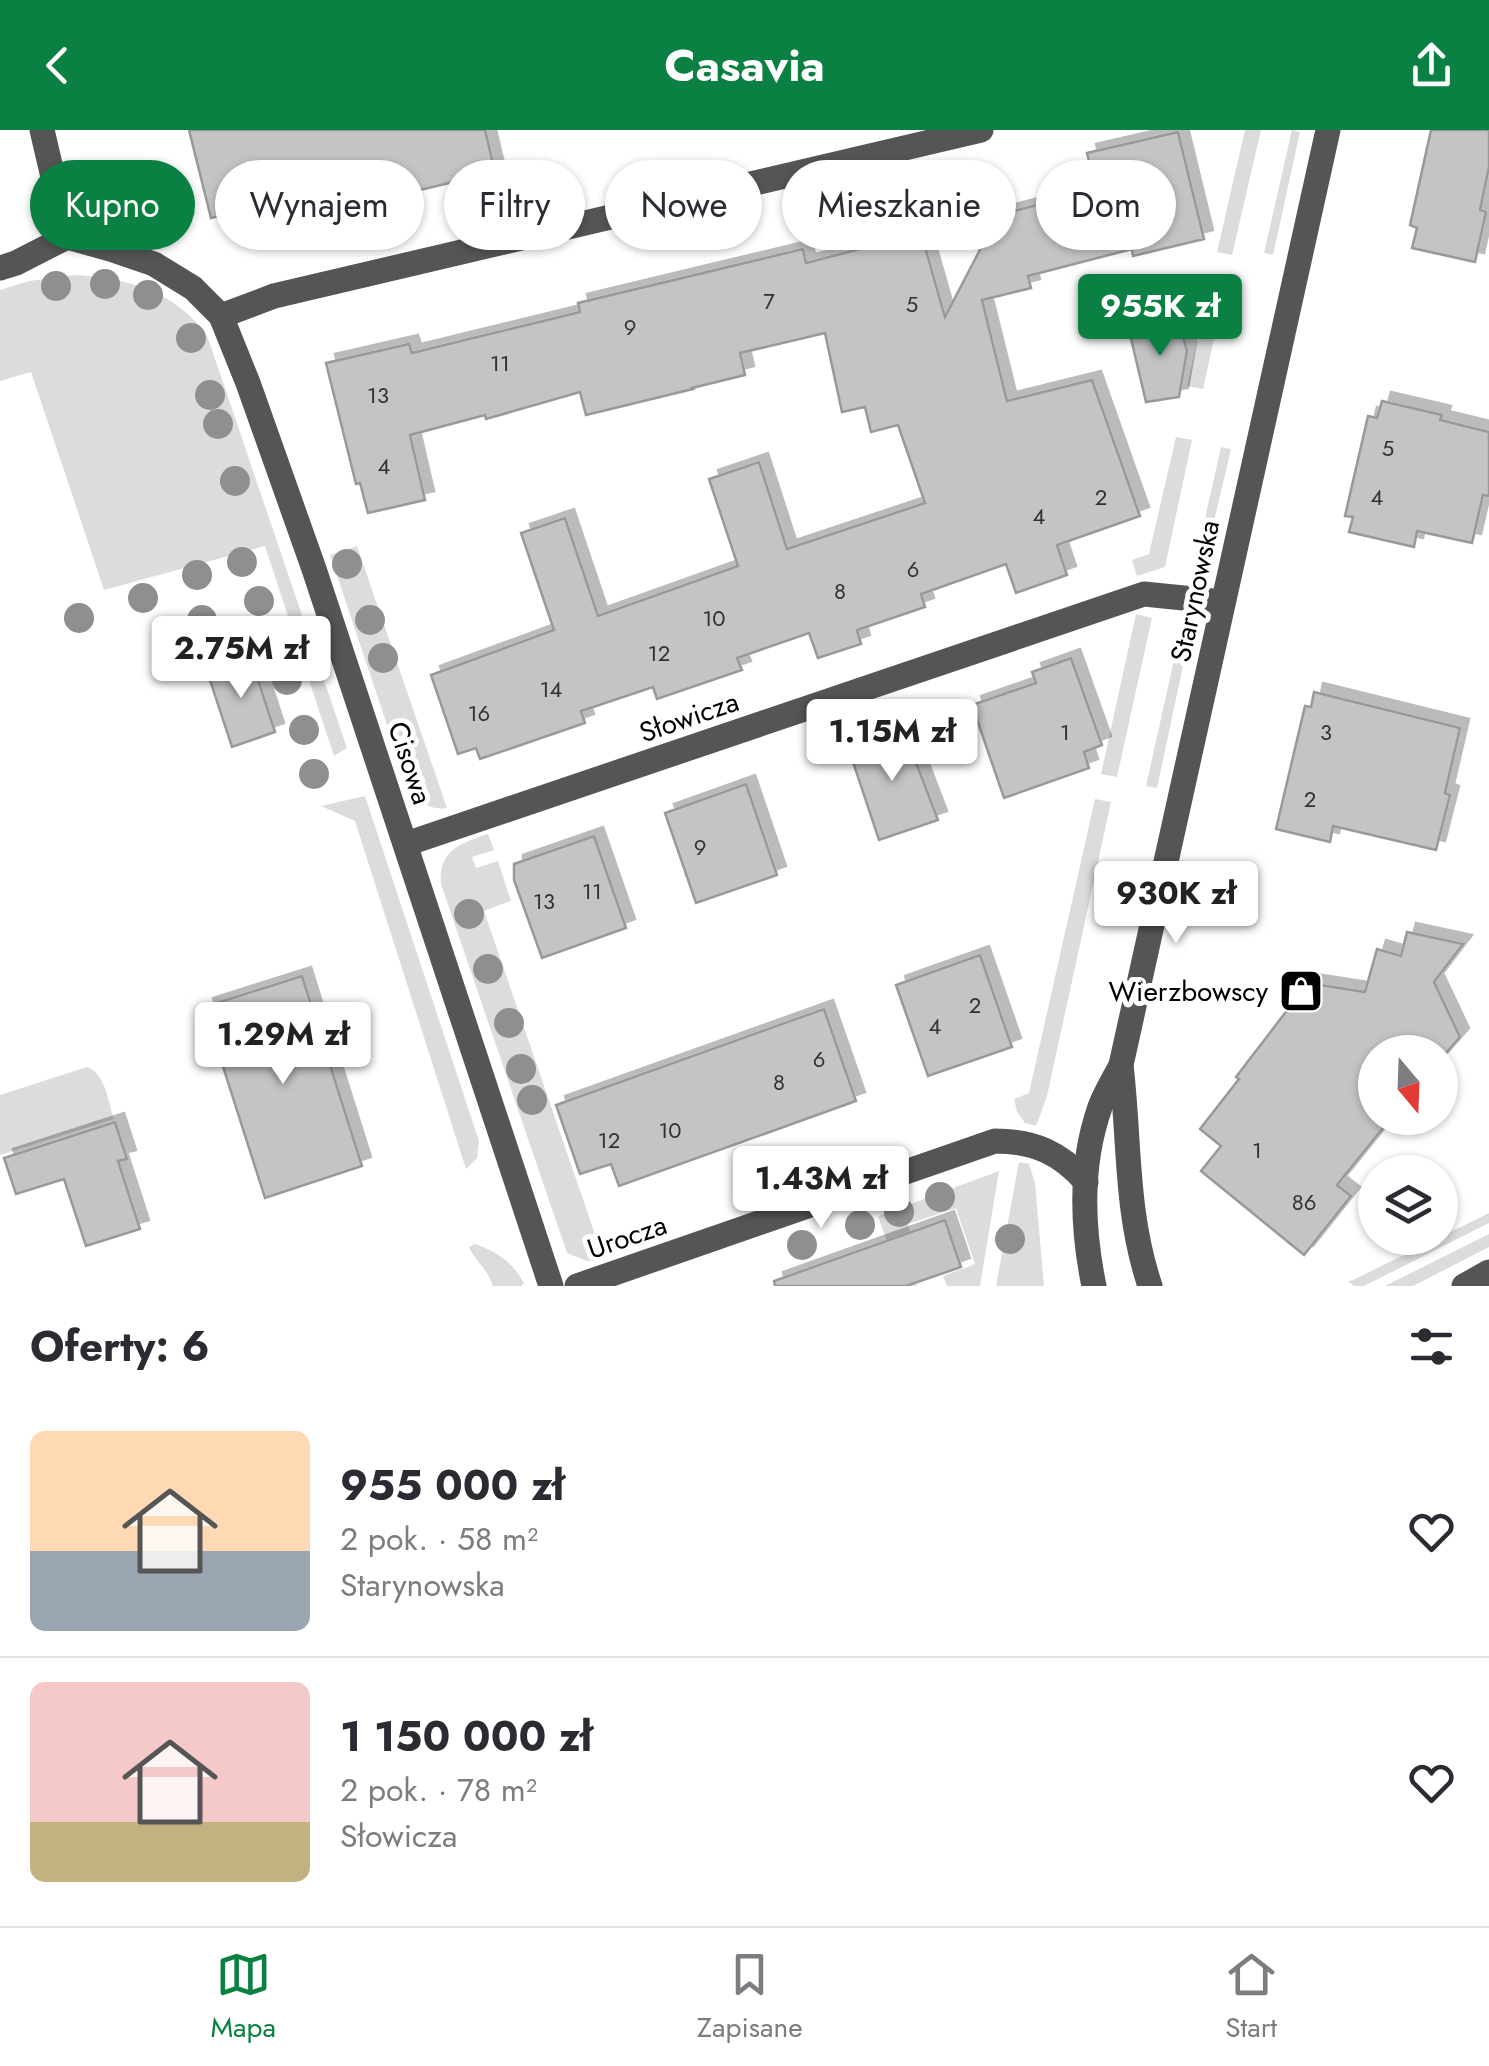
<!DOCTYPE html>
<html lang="pl">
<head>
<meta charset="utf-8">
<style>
	body { margin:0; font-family:Jost,sans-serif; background:#f7f7f7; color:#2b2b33; height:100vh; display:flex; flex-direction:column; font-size:38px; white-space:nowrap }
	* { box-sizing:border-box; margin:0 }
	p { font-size:32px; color:#7c7c81 }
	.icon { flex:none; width:55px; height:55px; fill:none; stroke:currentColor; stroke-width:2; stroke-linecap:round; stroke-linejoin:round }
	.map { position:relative; height:1156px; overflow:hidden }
	.details { display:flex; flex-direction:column; background:#fff; flex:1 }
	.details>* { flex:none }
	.top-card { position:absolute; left:30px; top:30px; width:1430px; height:90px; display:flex; gap:20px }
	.needle { width:65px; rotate:161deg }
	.tools { position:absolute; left:1358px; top:905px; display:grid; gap:20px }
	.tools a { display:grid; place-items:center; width:100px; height:100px; border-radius:50%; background:#fff; box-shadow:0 2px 8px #0004; font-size:50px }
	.price { position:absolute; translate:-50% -85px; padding:0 22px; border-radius:10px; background:#fff; color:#222; font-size:32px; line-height:65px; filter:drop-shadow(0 2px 5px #0008) }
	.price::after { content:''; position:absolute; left:50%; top:60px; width:30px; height:22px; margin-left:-15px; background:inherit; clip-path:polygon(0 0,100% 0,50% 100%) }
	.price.active { background:#0b8043; color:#fff }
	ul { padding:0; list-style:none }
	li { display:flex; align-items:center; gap:30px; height:250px; padding:0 30px }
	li+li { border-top:2px solid #e1e1e2 }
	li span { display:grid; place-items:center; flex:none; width:280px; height:200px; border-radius:15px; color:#555 }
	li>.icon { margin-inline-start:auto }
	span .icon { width:120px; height:120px; fill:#fffc; stroke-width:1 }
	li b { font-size:42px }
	h2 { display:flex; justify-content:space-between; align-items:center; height:120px; padding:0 30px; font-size:42px }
	.tag { padding:0 35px; border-radius:45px; background:#fff; box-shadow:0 2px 8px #0004; font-size:35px; line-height:90px }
	.tag.active { background:#0b8043; color:#fff }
	header { display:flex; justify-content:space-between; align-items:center; height:130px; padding:0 30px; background:#0b8043; color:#fff; font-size:45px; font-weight:700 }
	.dock { display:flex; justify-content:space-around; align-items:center; height:140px; border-top:2px solid #e1e1e2; background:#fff; font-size:28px; color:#7c7c81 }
	.dock a { display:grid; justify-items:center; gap:5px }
	.dock .active { color:#0b8043 }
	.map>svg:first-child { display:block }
</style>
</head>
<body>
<header><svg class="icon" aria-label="back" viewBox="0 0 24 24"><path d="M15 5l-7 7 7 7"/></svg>Casavia<svg class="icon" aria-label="share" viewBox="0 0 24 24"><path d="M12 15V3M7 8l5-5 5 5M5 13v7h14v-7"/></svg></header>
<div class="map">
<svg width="1489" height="1156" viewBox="0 0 1489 1156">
	<defs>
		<filter id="shadow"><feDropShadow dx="9" dy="-9" stdDeviation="0" flood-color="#0004"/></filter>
	</defs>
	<rect width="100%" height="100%" fill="#fff"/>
	<g fill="#dcdcdc">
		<path d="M1245 0H1261L1232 125 1217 122Z"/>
		<path d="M1292 0 1300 2 1273 125 1264 123Z"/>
		<path d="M76 145C128 148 178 162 208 208L347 618 334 626 265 416 104 460 31 242 0 251V160L29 151Z"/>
		<path d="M1207 166 1223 169 1203 259 1187 256Z"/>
		<path d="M1176 307 1192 310 1165 437 1137 446 1132 430 1149 424Z"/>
		<path d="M1221 317 1231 319 1210 408 1198 420Z"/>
		<path d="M357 416 447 678C429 681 419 671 408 657L330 425Z"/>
		<path d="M1136 484 1152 488 1117 647 1101 644Z"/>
		<path d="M1178 512 1183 536 1157 658 1146 656Z"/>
		<path d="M365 666 479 1011 477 1028 466 1039 355 691 321 676Z"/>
		<path d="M1095 669 1111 672 1047 966 1036 996 1025 993 1017 982 1014 969 1029 963Z"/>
		<path d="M488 704 494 720 472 727 476 738 498 731 511 771 484 781 598 1113 604 1111 599 1130 587 1131 567 1123 441 754C438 720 461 713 488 704Z"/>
		<path d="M87 937C106 944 108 972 114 989L0 1025V965Z"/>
		<path d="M1019 1032 1029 1034 1035 1053 1044 1156H996Z"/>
		<path d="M999 1041 980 1156H947L943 1146 975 1134 956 1078 908 1094 913 1110 902 1114 917 1156H903L878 1086Z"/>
		<path d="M1489 1083V1093L1364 1156H1354L1348 1151 1353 1150Z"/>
		<path d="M1489 1104V1117L1413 1156H1385Z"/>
		<path d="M475 1114C498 1122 512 1132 524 1153L521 1156H493C486 1136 476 1133 469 1117Z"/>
	</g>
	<g fill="#c4c4c4" stroke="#999" stroke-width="2.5" filter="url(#shadow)">
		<path d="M189 0H485L495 42 345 78 340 57 211 88Z"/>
		<path d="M1431 0H1489V37L1480 80 1486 82 1475 132 1412 118 1417 98 1410 95Z"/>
		<path d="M1178 2 1204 109 1133 126 1132 119 1028 146 1031 158 982 170 1007 271 1092 250 1140 386 1057 415 1067 445 1016 463 1006 434 921 464 925 477 857 500 861 514 818 528 809 503 737 528 742 540 657 569 653 557 581 581 585 593 480 629 476 618 458 624 431 545 554 500 521 403 565 388 598 486 738 436 709 349 759 332 787 419 925 373 898 295 871 302 865 277 842 282 825 203 740 223 745 245 692 258 693 259 586 285 580 262 486 289 485 285 410 305 425 370 368 383 360 353 356 354 326 233 409 214 412 223 580 182 578 173 803 119 806 133 921 103 945 187 998 85 1096 60 1087 23Z"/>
		<path d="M1178 188 1187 221 1179 267 1146 272 1129 200Z"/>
		<path d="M1382 271 1442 285 1440 290 1489 302V366L1483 365 1472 413 1417 401 1414 417 1349 402 1353 387 1345 386 1368 286 1377 288Z"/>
		<path d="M250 525 275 602 232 617 207 541Z"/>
		<path d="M1071 528 1102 615 1084 622 1089 638 1004 668 972 575 1036 553 1032 542Z"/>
		<path d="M1314 562 1460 598 1445 663 1450 665 1436 720 1333 696 1330 712 1276 699 1305 576 1311 577Z"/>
		<path d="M903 598 938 690 879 710 848 617Z"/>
		<path d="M746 654 777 745 696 773 665 683Z"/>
		<path d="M594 706 626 798 542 828 514 750V734Z"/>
		<path d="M1407 802 1463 814 1434 852 1460 907 1440 930V922H1375V988H1391L1337 1055 1351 1066 1304 1125 1201 1041 1221 1016 1200 999 1239 949 1236 947 1308 853 1365 862 1377 819 1401 826Z"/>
		<path d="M980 825 1012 917 928 946 896 855Z"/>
		<path d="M302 846 362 1036 265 1068 204 877Z"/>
		<path d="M824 879 856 971 619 1056 611 1034 580 1044 556 975Z"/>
		<path d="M115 992 127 1029 118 1031 140 1099 86 1116 64 1049 16 1064 4 1028Z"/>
		<path d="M945 1090 961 1137 906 1156H775L774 1151Z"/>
	</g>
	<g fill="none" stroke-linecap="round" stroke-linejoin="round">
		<g stroke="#555" stroke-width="25">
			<path d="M42 0 67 107"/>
			<path d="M67 107 110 119 154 134 193 158 221 186 248 253 314 439 551 1156"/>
			<path d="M0 138 16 133 67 107"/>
			<path d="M221 186 274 166 981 0"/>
			<path d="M406 714 1144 464 1223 472"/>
			<path d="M1121 935C1130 1012 1125 1081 1150 1156"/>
			<path d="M577 1156 995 1011C1034 1011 1061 1023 1086 1052"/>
			<path d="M1094 1156C1082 1098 1080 1034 1100 977 1105 963 1114 949 1121 935L1328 0"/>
			<path d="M1464 1156 1489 1142"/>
		</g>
	</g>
	<g fill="#8f8f8f">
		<circle cx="105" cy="154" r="15"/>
		<circle cx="56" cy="156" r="15"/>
		<circle cx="148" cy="165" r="15"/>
		<circle cx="191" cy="208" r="15"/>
		<circle cx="210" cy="265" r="15"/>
		<circle cx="218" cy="294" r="15"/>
		<circle cx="235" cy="351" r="15"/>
		<circle cx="242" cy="432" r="15"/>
		<circle cx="347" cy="434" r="15"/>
		<circle cx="197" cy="445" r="15"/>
		<circle cx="143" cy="468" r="15"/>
		<circle cx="259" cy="471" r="15"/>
		<circle cx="79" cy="488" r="15"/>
		<circle cx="202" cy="490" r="15"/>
		<circle cx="370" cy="490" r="15"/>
		<circle cx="273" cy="512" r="15"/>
		<circle cx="383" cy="528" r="15"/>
		<circle cx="287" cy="550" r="15"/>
		<circle cx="304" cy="600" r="15"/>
		<circle cx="314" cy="644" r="15"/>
		<circle cx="469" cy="784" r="15"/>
		<circle cx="488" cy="839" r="15"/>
		<circle cx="509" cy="893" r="15"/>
		<circle cx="521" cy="939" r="15"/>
		<circle cx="532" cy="970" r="15"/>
		<circle cx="940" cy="1067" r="15"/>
		<circle cx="899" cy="1082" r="15"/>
		<circle cx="860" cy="1095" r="15"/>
		<circle cx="1010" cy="1109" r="15"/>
		<circle cx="802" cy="1115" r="15"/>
	</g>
	<defs>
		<symbol id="shop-square" viewBox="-11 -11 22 22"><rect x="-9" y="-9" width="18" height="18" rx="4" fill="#000" stroke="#fff"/><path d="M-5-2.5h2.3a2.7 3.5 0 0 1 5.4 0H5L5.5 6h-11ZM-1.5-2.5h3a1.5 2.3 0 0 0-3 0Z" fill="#fff"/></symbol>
	</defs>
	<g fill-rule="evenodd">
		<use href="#shop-square" x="1276" y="836" width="50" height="50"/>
	</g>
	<g text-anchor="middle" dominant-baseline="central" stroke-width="10" stroke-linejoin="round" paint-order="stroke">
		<g font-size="22" fill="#313131">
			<text x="769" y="171">7</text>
			<text x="912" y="174">5</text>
			<text x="630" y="197">9</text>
			<text x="500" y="233">11</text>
			<text x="378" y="265">13</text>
			<text x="1388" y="318">5</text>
			<text x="384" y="336">4</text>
			<text x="1101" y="367">2</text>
			<text x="1377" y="367">4</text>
			<text x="1039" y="386">4</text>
			<text x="913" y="439">6</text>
			<text x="840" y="461">8</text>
			<text x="714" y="488">10</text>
			<text x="659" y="523">12</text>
			<text x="551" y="559">14</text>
			<text x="479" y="583">16</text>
			<text x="1065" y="602">1</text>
			<text x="1326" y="602">3</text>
			<text x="1310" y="669">2</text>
			<text x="700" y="717">9</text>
			<text x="592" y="761">11</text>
			<text x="544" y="771">13</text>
			<text x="975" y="875">2</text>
			<text x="935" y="896">4</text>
			<text x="819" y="929">6</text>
			<text x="779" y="952">8</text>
			<text x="670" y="1000">10</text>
			<text x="609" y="1010">12</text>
			<text x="1257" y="1020">1</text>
			<text x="1304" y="1072">86</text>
		</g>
		<g font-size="28" fill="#000" stroke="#fff">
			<text transform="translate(1195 461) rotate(-78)">Starynowska</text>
			<text transform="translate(689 587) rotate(-19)">Słowicza</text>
			<text transform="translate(410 633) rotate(72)">Cisowa</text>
			<text transform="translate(627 1107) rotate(-19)">Urocza</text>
		</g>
		<g font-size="28" fill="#000" stroke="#fff" text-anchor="end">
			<text x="1268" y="861">Wierzbowscy</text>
		</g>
	</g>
</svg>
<div class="tools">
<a><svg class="needle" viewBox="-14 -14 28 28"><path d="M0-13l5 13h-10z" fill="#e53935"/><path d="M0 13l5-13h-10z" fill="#7c7c81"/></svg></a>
<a><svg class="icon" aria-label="layers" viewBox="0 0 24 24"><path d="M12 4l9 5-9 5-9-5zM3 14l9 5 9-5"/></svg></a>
</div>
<b class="price active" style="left:1160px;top:229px">955K zł</b>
<b class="price" style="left:241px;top:571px">2.75M zł</b>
<b class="price" style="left:892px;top:654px">1.15M zł</b>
<b class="price" style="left:1176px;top:816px">930K zł</b>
<b class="price" style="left:283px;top:957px">1.29M zł</b>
<b class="price" style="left:821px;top:1101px">1.43M zł</b>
<div class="top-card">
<a class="tag active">Kupno</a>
<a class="tag">Wynajem</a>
<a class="tag">Filtry</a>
<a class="tag">Nowe</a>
<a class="tag">Mieszkanie</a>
<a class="tag">Dom</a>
</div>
</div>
<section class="details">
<h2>Oferty: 6<svg class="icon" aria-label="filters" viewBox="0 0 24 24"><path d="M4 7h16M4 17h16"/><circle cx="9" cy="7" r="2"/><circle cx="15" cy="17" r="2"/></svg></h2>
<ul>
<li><span style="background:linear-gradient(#ffd9b3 60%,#9aa5b1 0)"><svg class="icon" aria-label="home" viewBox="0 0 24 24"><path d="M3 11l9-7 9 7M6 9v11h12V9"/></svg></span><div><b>955 000 zł</b><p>2 pok. · 58 m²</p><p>Starynowska</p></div><svg class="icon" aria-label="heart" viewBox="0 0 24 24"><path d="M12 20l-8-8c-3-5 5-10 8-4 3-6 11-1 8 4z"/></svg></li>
<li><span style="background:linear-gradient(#f6c9c9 70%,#c2b280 0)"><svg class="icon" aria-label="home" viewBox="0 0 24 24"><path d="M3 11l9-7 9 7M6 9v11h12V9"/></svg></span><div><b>1 150 000 zł</b><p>2 pok. · 78 m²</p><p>Słowicza</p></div><svg class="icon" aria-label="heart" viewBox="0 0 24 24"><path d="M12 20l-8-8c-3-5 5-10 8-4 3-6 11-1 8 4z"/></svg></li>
</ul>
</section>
<nav class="dock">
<a class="active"><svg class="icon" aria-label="map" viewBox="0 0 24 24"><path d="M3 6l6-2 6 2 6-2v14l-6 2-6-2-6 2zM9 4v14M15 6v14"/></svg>Mapa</a>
<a><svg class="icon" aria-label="saved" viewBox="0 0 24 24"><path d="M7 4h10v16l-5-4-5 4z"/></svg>Zapisane</a>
<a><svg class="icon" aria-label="home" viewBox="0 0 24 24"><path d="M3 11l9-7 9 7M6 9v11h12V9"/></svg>Start</a>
</nav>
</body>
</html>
